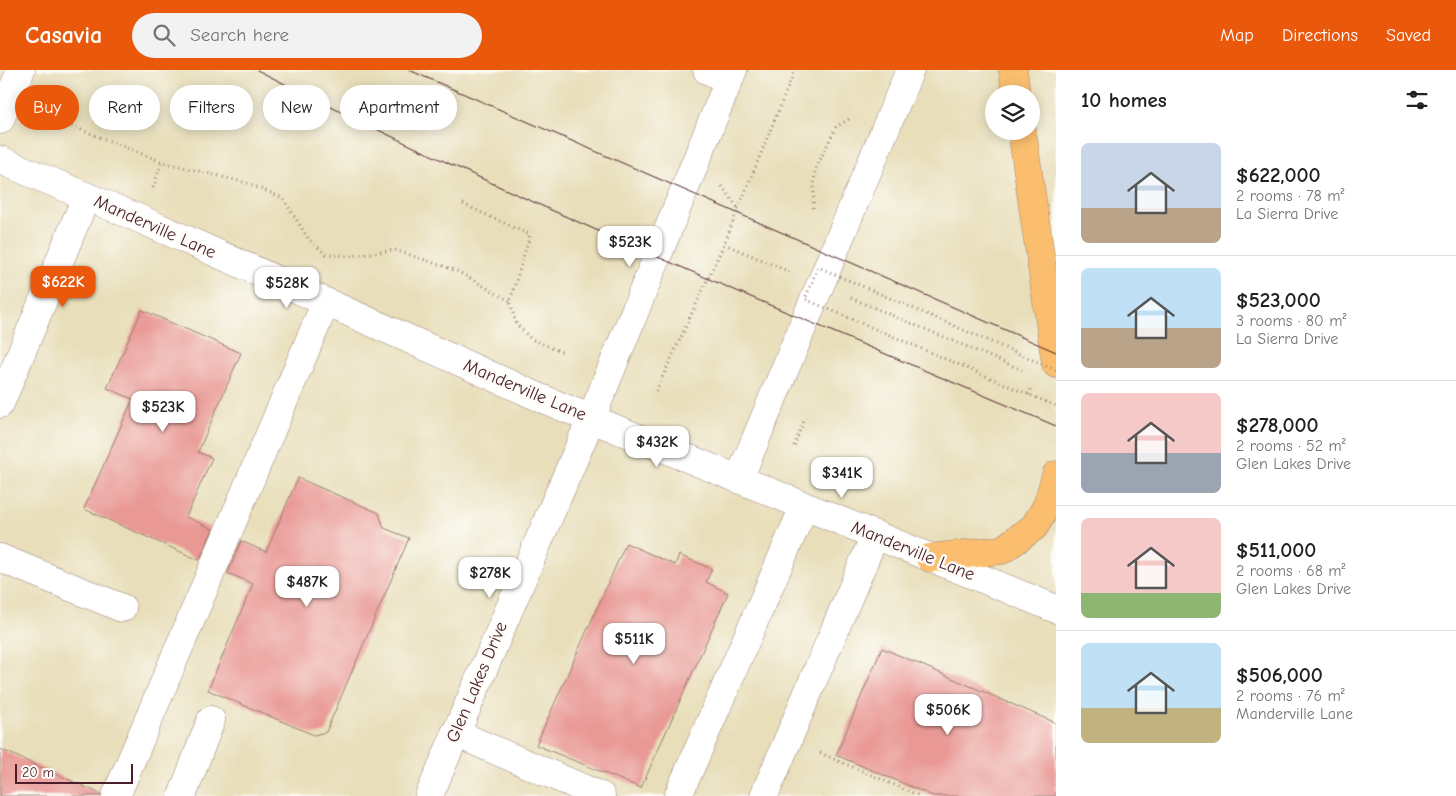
<!DOCTYPE html>
<html lang="en">
<head>
<meta charset="utf-8">
<style>
	body { margin:0; font-family:"Comic Neue",sans-serif; background:#f2f2f2; color:#202124; height:100vh; display:flex; flex-direction:column; font-size:19px; white-space:nowrap }
	* { box-sizing:border-box; margin:0 }
	p { font-size:16px; color:#757577 }
	.icon { flex:none; width:28px; height:28px; fill:none; stroke:currentColor; stroke-width:2; stroke-linecap:round; stroke-linejoin:round }
	.map { position:relative; flex:1; overflow:hidden }
	.sheet { display:flex; flex-direction:column; background:#fff; width:400px }
	.sheet>* { flex:none }
	.top-card { position:absolute; left:15px; top:15px; width:475px; height:45px; display:flex; gap:10px }
	.controls { position:absolute; left:985px; top:15px; display:grid; gap:10px }
	.controls a { display:grid; place-items:center; width:55px; height:55px; border-radius:50%; background:#fff; box-shadow:0 2px 12px #0003; font-size:25px }
	.scale { position:absolute; left:15px; bottom:12px; width:118px; box-sizing:border-box; padding-left:5px; border:2px solid #4a1f2b; border-top:0; font-size:14px; line-height:18px; white-space:nowrap; color:#4a1f2b; -webkit-text-stroke:4px #fdfcf7; paint-order:stroke }
	.price { position:absolute; translate:-50% -42px; padding:0 11px; border-radius:10px; background:#fff; color:#222; font-size:16px; line-height:32px; filter:drop-shadow(0 1px 2px #0008) }
	.price::after { content:''; position:absolute; left:50%; top:30px; width:15px; height:11px; margin-left:-8px; background:inherit; clip-path:polygon(0 0,100% 0,50% 100%) }
	.price.active { background:#ea580c; color:#fff }
	ul { padding:0; list-style:none }
	li { display:flex; align-items:center; gap:15px; height:125px; padding:0 25px }
	li+li { border-top:1px solid #e0e0e0 }
	li span { display:grid; place-items:center; flex:none; width:140px; height:100px; border-radius:8px; color:#555 }
	li>.icon { margin-inline-start:auto }
	span .icon { width:60px; height:60px; fill:#fffc; stroke-width:1 }
	li b { font-size:21px }
	h2 { display:flex; justify-content:space-between; align-items:center; height:60px; padding:0 25px; font-size:21px }
	.tag { padding:0 18px; border-radius:22px; background:#fff; box-shadow:0 2px 12px #0003; font-size:18px; line-height:45px }
	.tag.active { background:#ea580c; color:#fff }
	header { display:flex; align-items:center; gap:30px; box-sizing:border-box; height:70px; padding:0 25px; background:#ea580c; color:#fff }
	header strong { font-size:24px }
	nav { display:flex; gap:28px; margin-inline-start:auto; font-size:18px }
	.search { width:350px; height:45px; background:#f2f2f2; display:flex; align-items:center; gap:12px; box-sizing:border-box; padding:0 18px; border-radius:28px; color:#757577; font-size:19px }
	main { display:flex; flex:1; min-height:0 }
	.map>svg:first-child { display:block }
</style>
</head>
<body>
<header>
<strong>Casavia</strong>
<div class="search"><svg class="icon" aria-label="search" viewBox="0 0 24 24"><circle cx="10" cy="10" r="6"/><path d="M15 15l6 6"/></svg>Search here</div>
<nav><a>Map</a><a>Directions</a><a>Saved</a></nav>
</header>
<main>
<div class="map">
<svg width="1056" height="726" viewBox="0 0 1056 726">
	<rect width="100%" height="100%" fill="#fdfcf7"/>
	<filter id="ink" filterUnits="userSpaceOnUse"><feTurbulence type="fractalNoise" baseFrequency=".02" numOctaves="2"/><feDisplacementMap in="SourceGraphic" scale="10" xChannelSelector="R" yChannelSelector="G"/><feConvolveMatrix kernelMatrix="1 2 1 2 8 2 1 2 1" color-interpolation-filters="sRGB"/></filter>
	<filter id="wash" filterUnits="userSpaceOnUse"><feTurbulence type="fractalNoise" baseFrequency=".0096" numOctaves="4" result="noise"/><feDisplacementMap in="SourceGraphic" scale="20" xChannelSelector="R" yChannelSelector="G"/><feGaussianBlur stdDeviation="1.12" result="paint"/><feColorMatrix in="noise" values="0 0 0 0 0 0 0 0 0 0 0 0 0 0 0 0 0 1.4 0 .05"/><feComposite in="paint" operator="in"/></filter>
	<g filter="url(#wash)">
		<rect width="100%" height="100%" fill="#e8deb9"/>
		<g id="blocks">
			<g fill="#e99894">
				<path d="M142 240 241 283 198 382 212 388 186 447 213 459 199 490 84 439 133 329 107 318Z"/>
				<path d="M298 408 379 443 384 458 409 468 326 662 314 665 208 620 253 514 228 503 241 471 266 482Z"/>
				<path d="M626 473 675 495 679 485 712 499 706 512 728 523 641 718 536 675Z"/>
				<path d="M882 578 1056 653V726H933L836 685Z"/>
				<path d="M0 679 101 724V726H0Z"/>
			</g>
		</g>
	</g>
	<g filter="url(#ink)">
		<use href="#blocks" fill-opacity="0" stroke="#997e72" stroke-width="1"/>
		<g fill="none" stroke-linecap="round" stroke-linejoin="round">
			<defs>
				<g id="minor">
					<path d="M707 0 729 10"/>
					<path d="M0 50 21 0"/>
					<path d="M0 90 140 149 543 329 1056 539"/>
					<path d="M0 334 86 127"/>
					<path d="M739 409 910 0"/>
					<path d="M0 488 122 538"/>
					<path d="M455 663 601 726"/>
					<path d="M116 726 325 234"/>
					<path d="M182 726 211 650"/>
					<path d="M429 726 591 349 733 0"/>
					<path d="M678 726 804 437"/>
					<path d="M764 726 875 465"/>
				</g>
				<g id="major">
					<path d="M1013 0 1016 24"/>
					<path d="M1022 61 1056 294"/>
					<path d="M930 488 1002 480 1034 457 1047 436 1056 405"/>
				</g>
			</defs>
			<use href="#minor" stroke="#997e72" stroke-width="29"/>
			<use href="#major" stroke="#997e72" stroke-width="29"/>
			<g stroke="#997e72" stroke-width="3" stroke-dasharray="1 4" stroke-linecap="butt">
				<path d="M39 43 162 92 247 113 283 128 309 170 326 184 349 186 395 180 455 200 510 231"/>
				<path d="M722 116 738 138"/>
				<path d="M153 118 162 92"/>
				<path d="M463 134 530 165 510 231 516 254 531 269 564 283"/>
				<path d="M813 138 815 100 836 57 851 48"/>
				<path d="M724 174 790 202"/>
				<path d="M851 228 1022 300"/>
				<path d="M656 321 724 174 795 0"/>
				<path d="M1029 325 1032 317"/>
				<path d="M794 376 805 348"/>
				<path d="M820 683 920 726"/>
			</g>
			<use href="#minor" stroke="#fff" stroke-width="28"/>
			<use href="#major" stroke="#fabe6e" stroke-width="28"/>
			<g stroke="#4a1f2b" stroke-width="1">
				<path d="M257 0C517 133 788 242 1056 356"/>
				<path d="M409 0 1056 282"/>
			</g>
			<path stroke="#997e72" stroke-width="3" stroke-dasharray="1 4" stroke-linecap="butt" d="M1056 300 818 197 805 229 1056 336"/>
		</g>
	</g>
	<g text-anchor="middle" dominant-baseline="central" stroke-width="5" stroke-linejoin="round" paint-order="stroke">
		<g font-size="18" fill="#4a1f2b" stroke="#fdfcf7">
			<text transform="translate(155 157) rotate(24)">Manderville Lane</text>
			<text transform="translate(525 320) rotate(23)">Manderville Lane</text>
			<text transform="translate(913 481) rotate(22)">Manderville Lane</text>
			<text transform="translate(477 612) rotate(-67)">Glen Lakes Drive</text>
		</g>
	</g>
</svg>
<div class="controls">
<a><svg class="icon" aria-label="layers" viewBox="0 0 24 24"><path d="M12 4l9 5-9 5-9-5zM3 14l9 5 9-5"/></svg></a>
</div>
<div class="scale">20 m</div>
<b class="price" style="left:630px;top:198px">$523K</b>
<b class="price active" style="left:63px;top:238px">$622K</b>
<b class="price" style="left:287px;top:239px">$528K</b>
<b class="price" style="left:163px;top:363px">$523K</b>
<b class="price" style="left:657px;top:398px">$432K</b>
<b class="price" style="left:842px;top:429px">$341K</b>
<b class="price" style="left:490px;top:529px">$278K</b>
<b class="price" style="left:307px;top:538px">$487K</b>
<b class="price" style="left:634px;top:595px">$511K</b>
<b class="price" style="left:948px;top:666px">$506K</b>
<div class="top-card">
<a class="tag active">Buy</a>
<a class="tag">Rent</a>
<a class="tag">Filters</a>
<a class="tag">New</a>
<a class="tag">Apartment</a>
</div>
</div>
<section class="sheet">
<h2>10 homes<svg class="icon" aria-label="filters" viewBox="0 0 24 24"><path d="M4 7h16M4 17h16"/><circle cx="9" cy="7" r="2"/><circle cx="15" cy="17" r="2"/></svg></h2>
<ul>
<li><span style="background:linear-gradient(#c9d6e8 65%,#b9a48a 0)"><svg class="icon" aria-label="home" viewBox="0 0 24 24"><path d="M3 11l9-7 9 7M6 9v11h12V9"/></svg></span><div><b>$622,000</b><p>2 rooms · 78 m²</p><p>La Sierra Drive</p></div></li>
<li><span style="background:linear-gradient(#bfe0f5 60%,#b9a48a 0)"><svg class="icon" aria-label="home" viewBox="0 0 24 24"><path d="M3 11l9-7 9 7M6 9v11h12V9"/></svg></span><div><b>$523,000</b><p>3 rooms · 80 m²</p><p>La Sierra Drive</p></div></li>
<li><span style="background:linear-gradient(#f6c9c9 60%,#9aa5b1 0)"><svg class="icon" aria-label="home" viewBox="0 0 24 24"><path d="M3 11l9-7 9 7M6 9v11h12V9"/></svg></span><div><b>$278,000</b><p>2 rooms · 52 m²</p><p>Glen Lakes Drive</p></div></li>
<li><span style="background:linear-gradient(#f6c9c9 75%,#8fb573 0)"><svg class="icon" aria-label="home" viewBox="0 0 24 24"><path d="M3 11l9-7 9 7M6 9v11h12V9"/></svg></span><div><b>$511,000</b><p>2 rooms · 68 m²</p><p>Glen Lakes Drive</p></div></li>
<li><span style="background:linear-gradient(#bfe0f5 65%,#c2b280 0)"><svg class="icon" aria-label="home" viewBox="0 0 24 24"><path d="M3 11l9-7 9 7M6 9v11h12V9"/></svg></span><div><b>$506,000</b><p>2 rooms · 76 m²</p><p>Manderville Lane</p></div></li>
</ul>
</section>
</main>
</body>
</html>
